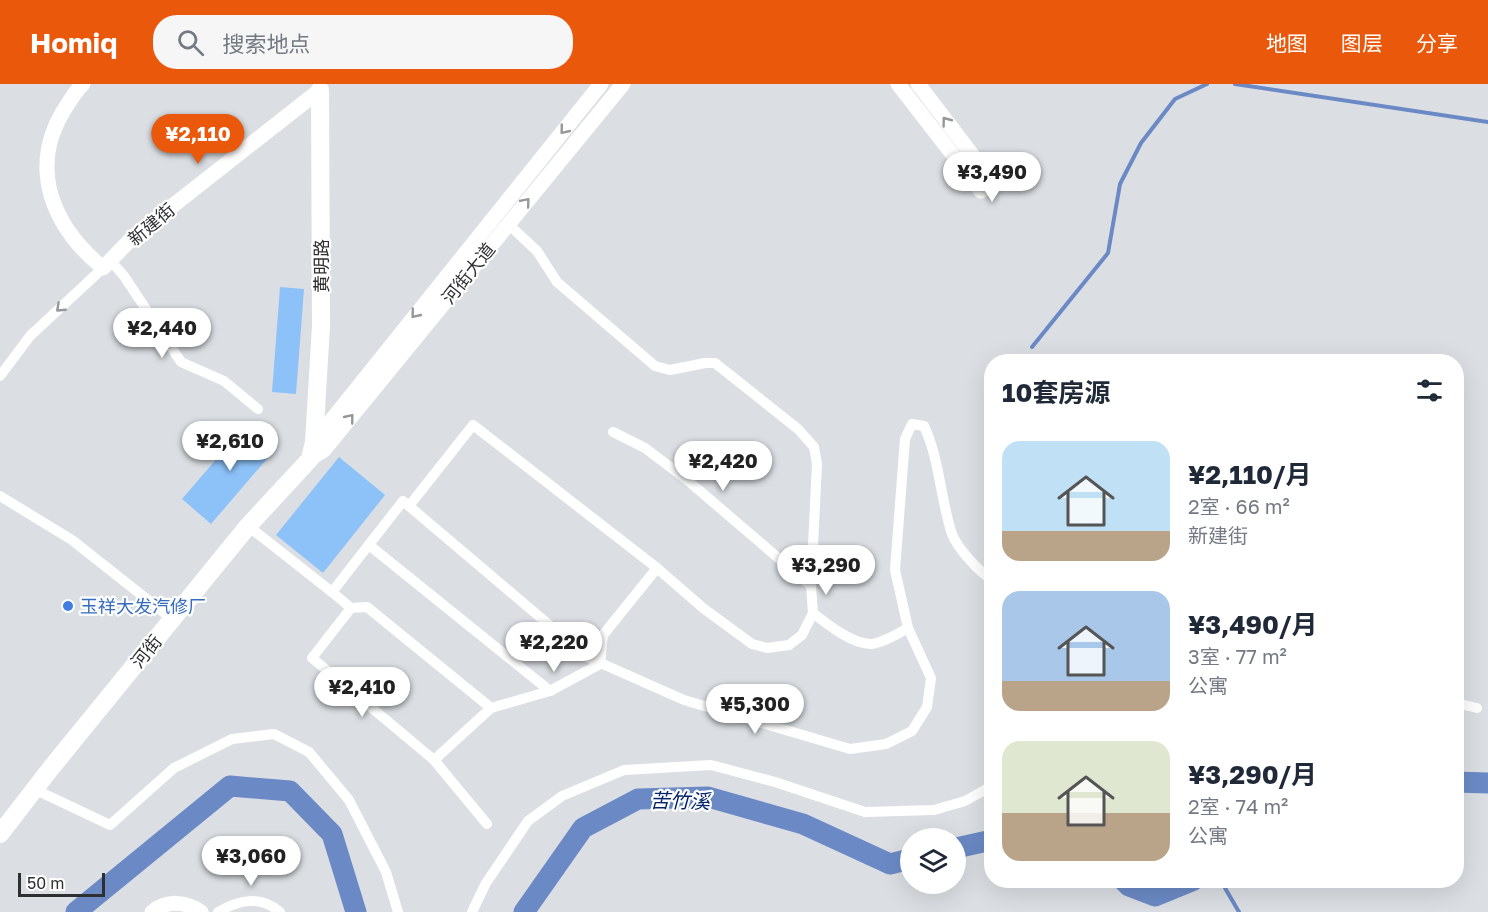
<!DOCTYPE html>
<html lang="zh">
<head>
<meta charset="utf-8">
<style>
	body { margin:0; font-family:"Golos Text","Noto Sans SC",sans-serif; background:#f6f6f7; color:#1f2937; height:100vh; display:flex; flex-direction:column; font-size:22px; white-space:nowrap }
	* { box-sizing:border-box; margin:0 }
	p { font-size:20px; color:#747a83 }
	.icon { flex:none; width:33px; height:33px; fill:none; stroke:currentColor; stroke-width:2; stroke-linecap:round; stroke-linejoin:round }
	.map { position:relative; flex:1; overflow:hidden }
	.panel { position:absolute; left:984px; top:270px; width:480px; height:534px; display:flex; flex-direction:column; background:#fff; border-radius:24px; box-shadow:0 6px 24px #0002 }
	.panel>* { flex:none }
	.tools { position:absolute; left:900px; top:744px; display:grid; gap:12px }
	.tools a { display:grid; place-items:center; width:66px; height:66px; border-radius:50%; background:#fff; box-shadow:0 6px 24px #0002; font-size:30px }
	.scale { position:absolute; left:18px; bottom:15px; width:87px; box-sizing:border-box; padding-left:6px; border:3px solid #2e2f31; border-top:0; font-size:16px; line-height:21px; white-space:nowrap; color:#2e2f31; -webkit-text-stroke:4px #fff; paint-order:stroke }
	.price { position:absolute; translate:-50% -51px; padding:0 14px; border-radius:21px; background:#fff; color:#222; font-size:20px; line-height:39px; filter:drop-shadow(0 2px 3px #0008) }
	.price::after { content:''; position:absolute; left:50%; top:36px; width:18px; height:14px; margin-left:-9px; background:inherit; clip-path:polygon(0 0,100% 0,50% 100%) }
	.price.current { background:#ea580c; color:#fff }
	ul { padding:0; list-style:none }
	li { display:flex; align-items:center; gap:18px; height:150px; padding:0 18px }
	li span { display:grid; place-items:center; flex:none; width:168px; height:120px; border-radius:18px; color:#555 }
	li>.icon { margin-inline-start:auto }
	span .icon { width:72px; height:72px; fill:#fffc; stroke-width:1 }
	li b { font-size:26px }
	h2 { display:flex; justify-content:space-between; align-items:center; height:72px; padding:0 18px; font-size:26px }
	header { display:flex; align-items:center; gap:36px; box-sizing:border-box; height:84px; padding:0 30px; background:#ea580c; color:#fff }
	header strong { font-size:28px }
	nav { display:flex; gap:33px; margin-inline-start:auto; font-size:21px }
	.search { width:420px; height:54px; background:#f6f6f7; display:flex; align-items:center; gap:15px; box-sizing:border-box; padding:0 21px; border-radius:24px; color:#747a83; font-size:22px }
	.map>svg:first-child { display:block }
</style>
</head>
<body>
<header>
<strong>Homiq</strong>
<div class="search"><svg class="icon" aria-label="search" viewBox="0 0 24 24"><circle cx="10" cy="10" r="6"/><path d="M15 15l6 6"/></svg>搜索地点</div>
<nav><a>地图</a><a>图层</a><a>分享</a></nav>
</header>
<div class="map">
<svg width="1488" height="828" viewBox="0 0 1488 828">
	<rect width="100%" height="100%" fill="#dbdfe3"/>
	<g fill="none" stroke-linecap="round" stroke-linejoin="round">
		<g stroke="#6b8ac5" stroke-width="4">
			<path d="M1235 0 1488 38"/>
			<path d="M1032 263 1108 169 1120 100 1141 59 1175 15 1207 0"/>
			<path d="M1225 796V804L1239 828"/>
		</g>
		<g stroke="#6b8ac5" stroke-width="21">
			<path d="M1456 698 1488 699"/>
			<path d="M956 764 992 756"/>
			<path d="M1123 796 1129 802 1155 812 1194 796"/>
			<path d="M76 828 230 702 290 707 332 750 356 828"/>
			<path d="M524 828 583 744 638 715 708 713 803 740 890 780 910 775"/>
		</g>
	</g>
	<g fill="#8dc2f9">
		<path d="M280 203 304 205 296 310 272 308Z"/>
		<path d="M249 337 278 362 211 440 182 415Z"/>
		<path d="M339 373 385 411 323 489 276 451Z"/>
	</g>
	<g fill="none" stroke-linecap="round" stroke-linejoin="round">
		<g stroke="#fff" stroke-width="10">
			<path d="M110 176 124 192 181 278 224 297 258 325"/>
			<path d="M0 292 30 252 103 184"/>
			<path d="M613 348 645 364 686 395 811 502"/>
			<path d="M0 412 72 456 172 535"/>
			<path d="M409 422 473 341 657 484 703 524 752 560 767 564 789 561 802 551 813 529 811 502 817 380 814 363 798 345 715 279H705L670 286 655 282 557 198 537 167 508 140"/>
			<path d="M248 442 332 508 403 417 587 573 684 616 850 665 886 660 912 647 927 623 931 594 908 544 895 486 905 355 912 340 924 342C940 376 940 414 952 450 957 463 979 489 992 495"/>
			<path d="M369 461 550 607"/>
			<path d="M332 508 351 524 367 523 491 624"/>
			<path d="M351 524 312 574 434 676 487 740"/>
			<path d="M813 529C827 540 853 561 872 560 885 558 897 550 908 544"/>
			<path d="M1456 619 1477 624"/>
			<path d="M434 676 491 624 550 607 600 580 603 551 657 484"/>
			<path d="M36 706 110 741 174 684 232 655 274 650 309 668 349 716 386 788 398 828"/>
			<path d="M218 828C239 816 260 811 280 828"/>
			<path d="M472 828 486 799 528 737 562 712 624 686 711 681 775 698 865 728 934 726 965 717 992 702"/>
		</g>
		<g stroke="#fff" stroke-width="15">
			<path d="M83 0C75 7 70 17 64 26 28 85 53 143 103 184L133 153 320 6"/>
			<path d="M898 0 981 107 993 98 918 0"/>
			<path d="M314 358 601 0"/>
			<path d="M310 375 324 366 623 0"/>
			<path d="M152 828C167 816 186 817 201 828"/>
		</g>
		<path stroke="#fff" stroke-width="18" d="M0 750 51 684 248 442 310 375 314 358 321 242 320 6"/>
	</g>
	<defs><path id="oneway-chevron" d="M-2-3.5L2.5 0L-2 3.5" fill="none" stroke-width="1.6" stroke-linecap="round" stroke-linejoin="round" transform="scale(1.5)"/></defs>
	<g stroke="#969798">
		<use href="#oneway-chevron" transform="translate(946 37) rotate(-127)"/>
		<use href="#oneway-chevron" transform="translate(564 46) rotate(129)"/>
		<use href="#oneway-chevron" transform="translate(526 118) rotate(-50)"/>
		<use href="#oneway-chevron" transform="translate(60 224) rotate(137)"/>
		<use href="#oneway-chevron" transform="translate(415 230) rotate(129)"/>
		<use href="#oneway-chevron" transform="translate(350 334) rotate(-51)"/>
	</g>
	<circle fill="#3f7fe0" stroke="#fff" stroke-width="2" cx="68" cy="522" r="6"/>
	<g text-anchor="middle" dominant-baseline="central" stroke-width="4.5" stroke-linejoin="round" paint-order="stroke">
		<g font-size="18" fill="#2e2f31" stroke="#fff">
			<text transform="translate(151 140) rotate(-40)">新建街</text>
			<text transform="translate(321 182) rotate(-90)">黄明路</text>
			<text transform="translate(468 189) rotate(-51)">河街大道</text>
			<text transform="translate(146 567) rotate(-51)">河街</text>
		</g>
		<g font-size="18" fill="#366cbe" stroke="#fff" text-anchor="start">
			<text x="80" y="522">玉祥大发汽修厂</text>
		</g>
		<g font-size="20" font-style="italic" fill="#06246a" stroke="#fff">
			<text transform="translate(680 716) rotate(1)">苦竹溪</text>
		</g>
	</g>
</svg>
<div class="tools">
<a><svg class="icon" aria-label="layers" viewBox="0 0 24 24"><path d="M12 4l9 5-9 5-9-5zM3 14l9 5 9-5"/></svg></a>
</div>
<div class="scale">50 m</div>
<b class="price current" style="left:198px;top:81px">¥2,110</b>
<b class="price" style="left:992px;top:119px">¥3,490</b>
<b class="price" style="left:162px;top:275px">¥2,440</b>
<b class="price" style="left:230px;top:388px">¥2,610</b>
<b class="price" style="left:723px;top:408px">¥2,420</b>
<b class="price" style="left:826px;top:512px">¥3,290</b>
<b class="price" style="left:554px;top:589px">¥2,220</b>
<b class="price" style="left:362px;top:634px">¥2,410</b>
<b class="price" style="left:755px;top:651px">¥5,300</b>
<b class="price" style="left:251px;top:803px">¥3,060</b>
<section class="panel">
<h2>10套房源<svg class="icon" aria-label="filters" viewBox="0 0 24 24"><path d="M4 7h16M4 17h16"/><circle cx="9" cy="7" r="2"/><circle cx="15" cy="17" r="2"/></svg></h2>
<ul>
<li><span style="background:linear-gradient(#bfe0f5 75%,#b9a48a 0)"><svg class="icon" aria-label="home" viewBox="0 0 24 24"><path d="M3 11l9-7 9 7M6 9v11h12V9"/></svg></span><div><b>¥2,110/月</b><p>2室 · 66 m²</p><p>新建街</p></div></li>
<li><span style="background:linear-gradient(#a9c7e8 75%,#b9a48a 0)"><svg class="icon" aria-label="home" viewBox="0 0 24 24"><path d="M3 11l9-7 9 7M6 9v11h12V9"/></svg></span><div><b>¥3,490/月</b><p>3室 · 77 m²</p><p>公寓</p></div></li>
<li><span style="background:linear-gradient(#dfe7d0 60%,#b9a48a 0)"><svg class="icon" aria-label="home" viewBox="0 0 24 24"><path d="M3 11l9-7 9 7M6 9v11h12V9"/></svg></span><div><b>¥3,290/月</b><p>2室 · 74 m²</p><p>公寓</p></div></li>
</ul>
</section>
</div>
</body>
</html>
